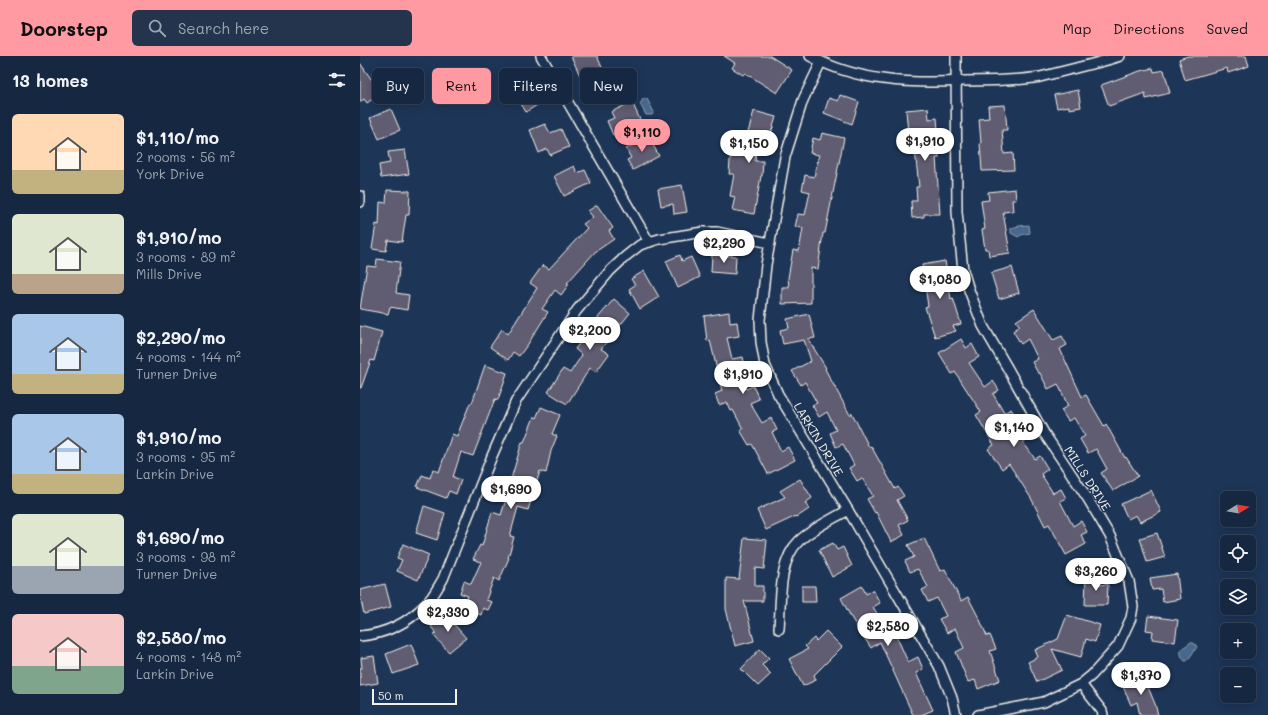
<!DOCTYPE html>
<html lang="en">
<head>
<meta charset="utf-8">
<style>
	body { margin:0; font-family:Mali,sans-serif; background:#23344c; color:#f1f3f6; height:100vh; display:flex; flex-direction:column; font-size:15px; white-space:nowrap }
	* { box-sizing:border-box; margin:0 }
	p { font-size:13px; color:#9ea6b1 }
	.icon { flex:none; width:22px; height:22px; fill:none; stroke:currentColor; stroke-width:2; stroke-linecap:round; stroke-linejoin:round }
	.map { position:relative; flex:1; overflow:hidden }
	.details { display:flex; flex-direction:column; background:#162841; width:360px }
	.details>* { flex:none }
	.banner { position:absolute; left:12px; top:12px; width:380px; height:36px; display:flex; gap:8px }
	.needle { width:26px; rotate:79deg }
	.controls { position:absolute; left:860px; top:435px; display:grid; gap:8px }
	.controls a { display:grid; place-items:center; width:36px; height:36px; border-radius:6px; background:#162841; box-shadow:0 2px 10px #0003,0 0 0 1px #35445a; font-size:20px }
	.scale { position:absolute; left:12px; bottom:10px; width:85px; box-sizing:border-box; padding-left:4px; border:2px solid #f4f1e8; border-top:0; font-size:11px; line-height:14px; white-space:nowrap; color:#f4f1e8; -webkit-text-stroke:3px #1d3557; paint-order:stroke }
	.price { position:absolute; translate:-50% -34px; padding:0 9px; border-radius:14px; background:#fff; color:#222; font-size:13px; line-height:26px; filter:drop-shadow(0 1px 2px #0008) }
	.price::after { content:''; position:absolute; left:50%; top:24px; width:12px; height:9px; margin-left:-6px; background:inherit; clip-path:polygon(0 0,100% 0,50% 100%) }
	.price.on { background:#ff9aa2; color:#111 }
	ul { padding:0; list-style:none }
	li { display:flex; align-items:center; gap:12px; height:100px; padding:0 12px }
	li span { display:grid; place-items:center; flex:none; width:112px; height:80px; border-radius:6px; color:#555 }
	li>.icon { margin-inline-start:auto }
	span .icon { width:48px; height:48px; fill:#fffc; stroke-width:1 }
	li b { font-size:17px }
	h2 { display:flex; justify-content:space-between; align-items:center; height:48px; padding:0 12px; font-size:17px }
	.pill { padding:0 14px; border-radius:6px; background:#162841; box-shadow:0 2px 10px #0003,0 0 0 1px #35445a; font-size:14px; line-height:36px }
	.pill.on { background:#ff9aa2; color:#111 }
	header { display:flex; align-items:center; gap:24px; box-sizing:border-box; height:56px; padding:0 20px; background:#ff9aa2; color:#111 }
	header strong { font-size:19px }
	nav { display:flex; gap:22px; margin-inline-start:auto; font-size:14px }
	.search { width:280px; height:36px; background:#23344c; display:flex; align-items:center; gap:10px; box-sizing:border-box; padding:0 14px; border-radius:6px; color:#9ea6b1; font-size:15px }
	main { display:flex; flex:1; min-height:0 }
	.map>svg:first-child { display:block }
</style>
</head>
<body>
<header>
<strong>Doorstep</strong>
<div class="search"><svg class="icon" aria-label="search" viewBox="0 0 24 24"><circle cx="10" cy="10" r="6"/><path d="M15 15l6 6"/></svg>Search here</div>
<nav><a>Map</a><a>Directions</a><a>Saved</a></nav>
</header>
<main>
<section class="details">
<h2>13 homes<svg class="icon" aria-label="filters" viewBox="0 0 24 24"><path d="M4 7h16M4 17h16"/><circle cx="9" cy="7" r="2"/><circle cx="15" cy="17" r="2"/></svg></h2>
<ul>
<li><span style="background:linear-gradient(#ffd9b3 70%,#c2b280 0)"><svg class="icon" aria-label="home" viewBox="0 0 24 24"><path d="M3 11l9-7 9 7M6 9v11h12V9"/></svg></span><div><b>$1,110/mo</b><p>2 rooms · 56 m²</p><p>York Drive</p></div></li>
<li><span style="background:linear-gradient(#dfe7d0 75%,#b9a48a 0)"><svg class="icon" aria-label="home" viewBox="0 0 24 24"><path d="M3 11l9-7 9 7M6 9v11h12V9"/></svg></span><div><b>$1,910/mo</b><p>3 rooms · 89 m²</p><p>Mills Drive</p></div></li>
<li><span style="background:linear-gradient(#a9c7e8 75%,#c2b280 0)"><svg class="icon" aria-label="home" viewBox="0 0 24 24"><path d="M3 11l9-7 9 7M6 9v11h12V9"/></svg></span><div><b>$2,290/mo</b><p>4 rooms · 144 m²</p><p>Turner Drive</p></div></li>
<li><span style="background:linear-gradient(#a9c7e8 75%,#c2b280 0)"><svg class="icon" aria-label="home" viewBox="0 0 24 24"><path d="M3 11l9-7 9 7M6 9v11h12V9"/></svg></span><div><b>$1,910/mo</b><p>3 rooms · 95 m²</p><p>Larkin Drive</p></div></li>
<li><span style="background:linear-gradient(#dfe7d0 65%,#9aa5b1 0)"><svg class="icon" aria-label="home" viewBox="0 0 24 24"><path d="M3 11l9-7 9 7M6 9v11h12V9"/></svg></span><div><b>$1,690/mo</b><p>3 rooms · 98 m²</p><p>Turner Drive</p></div></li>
<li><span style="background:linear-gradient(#f6c9c9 65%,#7fa58c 0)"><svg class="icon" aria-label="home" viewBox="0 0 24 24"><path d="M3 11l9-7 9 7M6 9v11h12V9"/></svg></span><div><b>$2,580/mo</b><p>4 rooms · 148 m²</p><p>Larkin Drive</p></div></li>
</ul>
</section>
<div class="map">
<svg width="908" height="659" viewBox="0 0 908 659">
	<rect width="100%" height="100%" fill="#1d3557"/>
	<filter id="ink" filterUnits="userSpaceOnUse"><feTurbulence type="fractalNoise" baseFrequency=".025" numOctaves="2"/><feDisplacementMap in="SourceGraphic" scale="8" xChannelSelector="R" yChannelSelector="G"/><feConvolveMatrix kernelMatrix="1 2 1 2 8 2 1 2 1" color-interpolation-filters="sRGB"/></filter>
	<g filter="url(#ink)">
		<g fill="#46688c" stroke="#8c9fb1">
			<path d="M283 43H287L294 56 292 59H286L280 48Z"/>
			<path d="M669 169 670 177 661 179 658 181 651 177V172L659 170Z"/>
			<path d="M831 586 835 588 837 591 827 605H825L822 602 820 594Z"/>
		</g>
		<g fill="#615c71" stroke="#f4f1e8">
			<path d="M211 0H237L250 30 231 38 226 27 224 28Z"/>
			<path d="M364 0H410L432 14 417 37 385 17 383 19 372 12 375 7Z"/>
			<path d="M828 0H886L889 10 868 17 867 12 825 24 819 3Z"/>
			<path d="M0 7 21 37 7 47 4 43 0 46Z"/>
			<path d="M793 12 794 16 804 14 810 37 786 43 785 37 749 50 741 29 780 15Z"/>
			<path d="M171 21 185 44 166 56 152 33Z"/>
			<path d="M718 34 721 51 709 53V50L697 52 694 39Z"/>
			<path d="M480 39 499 46 492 68 464 57 469 42 478 45Z"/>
			<path d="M272 46 281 66 253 79 247 65 254 62 251 56Z"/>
			<path d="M645 49 647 74H642L644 98 653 97 654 114 622 115 620 87H621L619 63 629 62 628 50Z"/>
			<path d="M568 52 569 63 577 62 578 74H577L579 102H576L580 158H564V161L552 162 551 145H557L556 131H559L553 76 548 77 546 54Z"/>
			<path d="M31 53 40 74 19 83 10 62Z"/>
			<path d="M394 55 416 61 408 87 397 84 395 105H403L402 120H401L394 158 372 154 375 141 370 140 374 118H369L371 91H384Z"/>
			<path d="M185 68 190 77 201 73 209 91 190 99 187 93 179 97 170 74Z"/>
			<path d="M462 77 484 82 465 177H463L458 213 451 212V247L422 248V231H429L428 222 433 194 439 195 443 172 435 171 438 158 445 159 450 136 442 134 445 119 454 121 459 99 450 97 453 82 460 84Z"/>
			<path d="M288 80 299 100 273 114 267 104 271 102 266 93Z"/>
			<path d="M45 94 49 118 21 122 19 109 30 107 28 96Z"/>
			<path d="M214 110 217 117 225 114 231 127 204 140 194 120Z"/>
			<path d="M322 129 327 156 314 158 313 148 301 150 298 133Z"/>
			<path d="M655 133 656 144H652L653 155 643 156 650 197 629 200 628 193H625L622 174 625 173 621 145 629 144 628 136Z"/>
			<path d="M27 134 50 135 49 159H46L42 186 28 184 26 195 12 193 16 168 19 169 20 146 26 147Z"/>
			<path d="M237 149 253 172 249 175 254 183 235 196 207 227 209 228 201 239 195 234 182 253 188 256 168 288 159 300 153 296 148 304 130 291 142 273 148 278 177 232 170 227 183 209 189 213 227 172 223 168 233 161 228 155Z"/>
			<path d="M320 199 322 205 331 201 340 221 318 232 306 205Z"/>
			<path d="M352 199 376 200 375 218 351 216Z"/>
			<path d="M17 203 40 206 36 237 49 239 47 254 30 251 28 258 0 253 7 210 16 211Z"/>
			<path d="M585 205 591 243 593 242 601 268 593 270 596 275 575 281 565 251 568 250 562 209Z"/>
			<path d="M652 211 659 237 639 243 631 217Z"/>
			<path d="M284 215 299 241 280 253 269 233 275 229 271 223Z"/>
			<path d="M254 243 270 257 241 293 249 298 236 316 230 312 207 348 188 336 203 313 210 317 222 299 215 293 232 271 231 270Z"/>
			<path d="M674 253 693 284 702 280 707 289 700 293 722 341 726 339 744 370 746 368 765 402 766 401 778 420 753 435 741 417 747 413 736 393 728 397 720 383 725 380 714 362 708 365 701 354 708 350 698 328 688 333 680 317H678L672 306 678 303 668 283 661 288 653 275 660 270 656 265Z"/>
			<path d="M369 256 370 267 377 266 379 280 367 282 372 303 383 301 386 314 378 316 386 333 393 330 399 343 390 347 402 367 411 362 417 374 412 376 421 395 428 391 435 404 408 418 392 388 389 389 380 374 383 373 373 354 371 355 367 346 359 349 355 338 362 335 350 284 347 285 344 260Z"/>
			<path d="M449 258 455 282 448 283 466 312 465 313 490 359 492 357 509 391 511 390 535 433 538 431 544 440 537 444 548 464 539 469 544 479 531 486 516 456 515 457 507 443 513 440 502 422 497 425 489 412 494 409 483 388 476 391 470 377 476 374 467 356 459 361 452 349 457 347 445 326 441 329 432 315 451 305 444 284 423 288 420 274 429 272 427 263Z"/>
			<path d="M0 270 22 276 14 305 11 304 1 332H0Z"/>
			<path d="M601 283 606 292 612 288 619 301 609 307 625 331 633 325 639 334 633 338 644 357 651 353 670 382 663 386 675 403 680 400 688 413 681 418 693 437 701 433 706 442 700 445 713 470 721 465 727 476 721 479 726 488 706 499 689 468 685 470 671 442 649 408 642 413 628 393 634 389 616 359 621 356 595 316 592 318 579 297Z"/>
			<path d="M125 309 147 317 138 344 135 343 113 400 101 396 93 421 101 424 96 438 89 435 86 442 57 431 62 419 70 422 73 413 79 416 92 378 97 380 110 347H112Z"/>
			<path d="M181 351 200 359 192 378 197 380 191 395 186 417 180 415 168 454 158 451 150 480 154 481 148 502H149L139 525 134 522 126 544 132 546 128 554 123 552 121 559 104 552 108 540 100 537 104 525 111 528 121 506 113 503 120 489 122 490 132 456 141 459 148 437 143 436 148 422 151 423 162 386H164L174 361 176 362Z"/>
			<path d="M440 423 452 442 445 447 449 453 437 461 436 460 406 474 397 454 425 441 420 435Z"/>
			<path d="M791 434 801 456 780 466 776 459 768 463 761 448Z"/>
			<path d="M64 450 85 457 77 484 56 477Z"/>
			<path d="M797 477 805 501 787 506 780 482Z"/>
			<path d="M384 482 407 484 404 513 395 512V530H403V545H384L394 585 375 590 366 553V522L379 523Z"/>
			<path d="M564 482 580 515 585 513 601 545 608 541 620 564 627 580 630 579 636 593 630 595 640 624 618 633 615 624 608 626 596 596 604 592 595 572 587 577 579 563 586 560 577 542 568 546 562 534 568 531 558 513 550 516 545 505 554 501 548 489Z"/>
			<path d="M473 487 477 494 483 491 492 510 472 521 459 494Z"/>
			<path d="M43 488 69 499 58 524 37 515 42 504 37 502Z"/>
			<path d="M817 518 820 543 803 546 801 533 792 534 790 522Z"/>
			<path d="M726 521 738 522 740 529 748 528 747 549H725Z"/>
			<path d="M25 528 31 551 4 558 0 539V534Z"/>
			<path d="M442 530H455L456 546H442Z"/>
			<path d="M502 530 506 538 513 534 520 547 513 551 523 567 529 563 537 576 535 577 548 606 558 601 563 613 556 617 573 654 561 659H553L520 586 511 592 492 563 481 542Z"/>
			<path d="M85 558 106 582 89 596 73 579 76 577 71 571Z"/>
			<path d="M707 559 740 569 735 586 726 583 721 601 692 593 702 614 677 626 668 606 678 601 675 594 698 583Z"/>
			<path d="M788 560 818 564 815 586 792 583 793 575 786 574Z"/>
			<path d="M466 575 482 591 454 619 456 624 443 630 429 603 448 593 445 590 454 582 456 585Z"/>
			<path d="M51 588 59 609 33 618 26 598Z"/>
			<path d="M400 593 409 602 402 609 411 618 398 630 381 613Z"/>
			<path d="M14 600 18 627 0 630V612H2L1 602Z"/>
			<path d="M783 619 795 648 798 659H780L777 646 771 649 762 628Z"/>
		</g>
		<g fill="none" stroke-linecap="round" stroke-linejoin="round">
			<defs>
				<g id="minor">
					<path d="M181 0 289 186"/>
					<path d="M450 0C498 26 551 28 604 25 630 25 656 25 680 21 692 18 704 15 716 12 731 8 746 5 760 0"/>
					<path d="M596 0 597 156 603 214 609 234 623 270 648 313 684 377 728 443 750 480 769 525 773 551 771 562 758 590 732 619 721 628 684 646 618 659"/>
					<path d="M461 6 443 44 425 101 406 209 400 264 401 286 405 309 418 338 488 454 579 610 592 642 596 659"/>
					<path d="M0 140V146"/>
					<path d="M419 573C421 546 418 505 439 485 453 472 471 464 488 454"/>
					<path d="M0 580C25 578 48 567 66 548 73 541 78 531 83 523L132 400 156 345 217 254 250 215 266 200 280 189 299 183 343 176H357L410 187"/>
					<path d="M721 628 742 655 743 659"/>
				</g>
			</defs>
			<use href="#minor" stroke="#f4f1e8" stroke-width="12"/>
			<use href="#minor" stroke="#1d3557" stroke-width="9"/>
		</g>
	</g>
	<g text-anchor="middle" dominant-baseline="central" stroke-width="3" stroke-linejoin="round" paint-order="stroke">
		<g font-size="12" fill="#f4f1e8" stroke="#1d3557">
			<text transform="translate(459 383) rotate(59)">LARKIN DRIVE</text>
			<text transform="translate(728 422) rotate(57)">MILLS DRIVE</text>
		</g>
	</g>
</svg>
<div class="controls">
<a><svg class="needle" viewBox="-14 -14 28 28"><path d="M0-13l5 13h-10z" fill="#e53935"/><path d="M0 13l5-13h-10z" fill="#9ea6b1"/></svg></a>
<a><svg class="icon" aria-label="locate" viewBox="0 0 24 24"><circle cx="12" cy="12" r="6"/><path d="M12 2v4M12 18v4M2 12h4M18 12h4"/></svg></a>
<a><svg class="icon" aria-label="layers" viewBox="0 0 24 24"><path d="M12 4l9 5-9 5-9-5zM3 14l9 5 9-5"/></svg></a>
<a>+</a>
<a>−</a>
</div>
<div class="scale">50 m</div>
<b class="price on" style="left:282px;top:97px">$1,110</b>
<b class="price" style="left:565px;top:106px">$1,910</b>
<b class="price" style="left:389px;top:108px">$1,150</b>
<b class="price" style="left:364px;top:208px">$2,290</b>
<b class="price" style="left:580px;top:244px">$1,080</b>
<b class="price" style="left:230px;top:295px">$2,200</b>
<b class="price" style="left:383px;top:339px">$1,910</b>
<b class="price" style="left:654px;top:392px">$1,140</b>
<b class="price" style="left:151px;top:454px">$1,690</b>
<b class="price" style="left:736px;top:536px">$3,260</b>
<b class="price" style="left:88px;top:577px">$2,330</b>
<b class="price" style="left:528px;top:591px">$2,580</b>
<b class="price" style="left:781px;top:640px">$1,370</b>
<div class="banner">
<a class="pill">Buy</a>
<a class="pill on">Rent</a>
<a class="pill">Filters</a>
<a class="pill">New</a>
</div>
</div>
</main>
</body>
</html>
